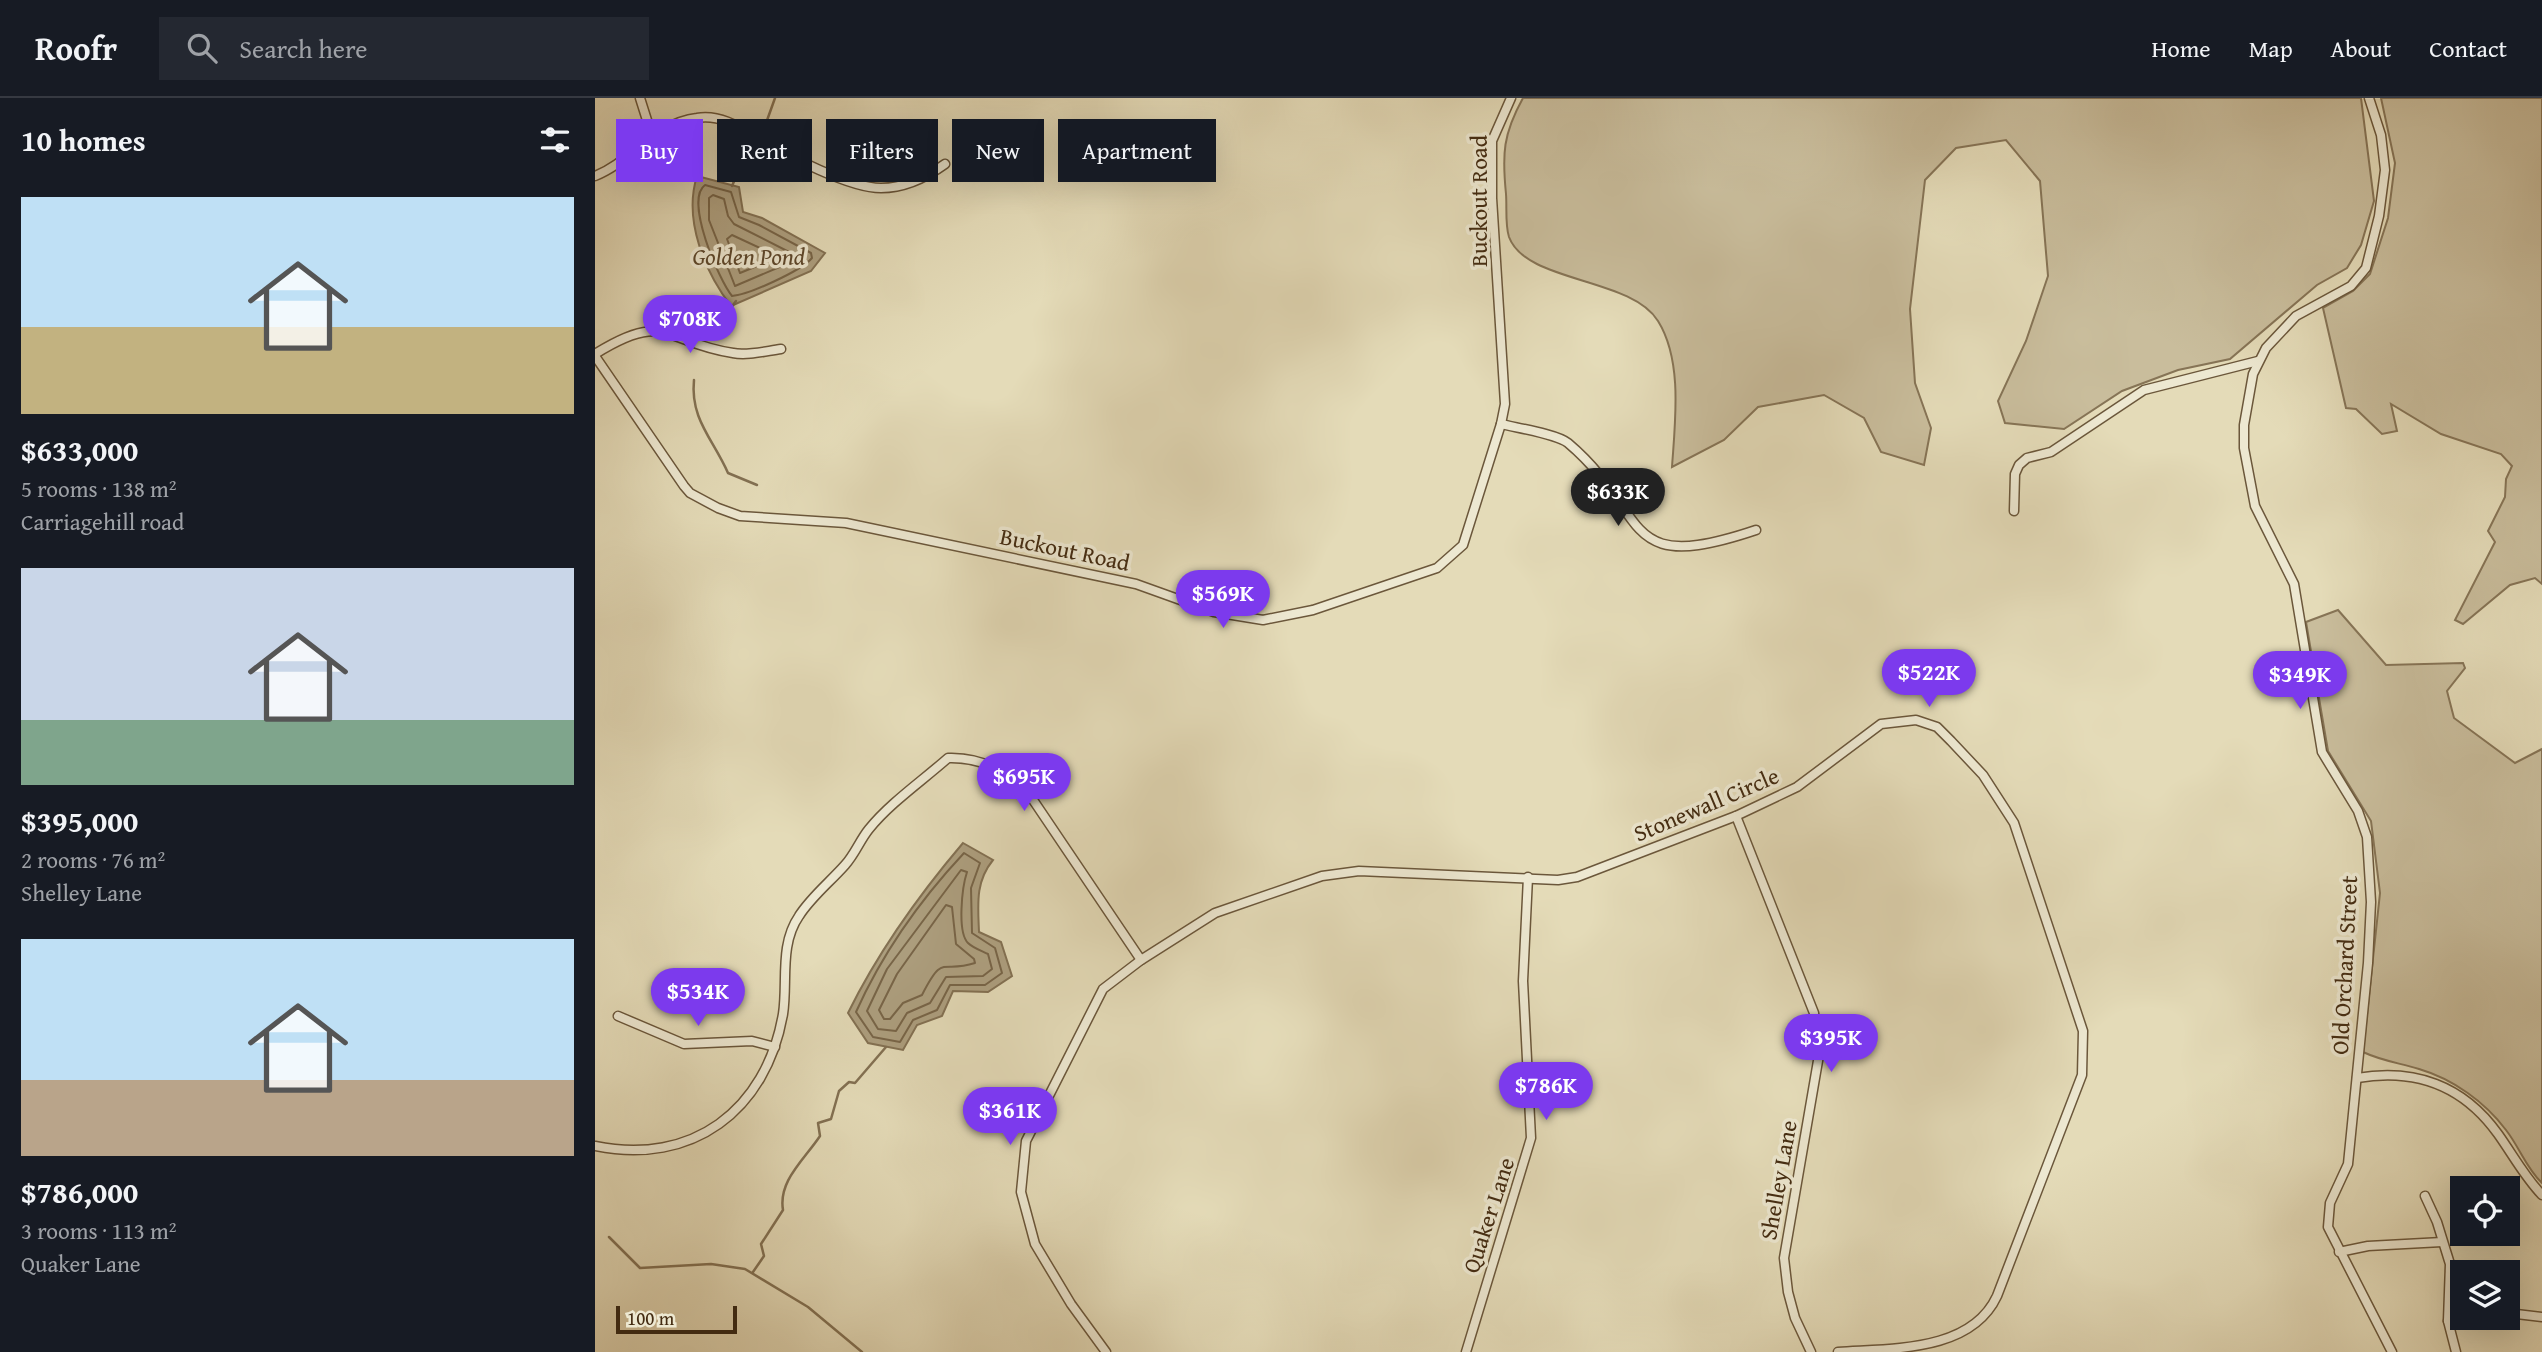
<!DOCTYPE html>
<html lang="en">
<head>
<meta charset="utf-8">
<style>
	body { margin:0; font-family:"Gentium Book Plus",serif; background:#242831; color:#f1f3f6; height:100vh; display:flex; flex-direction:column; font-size:26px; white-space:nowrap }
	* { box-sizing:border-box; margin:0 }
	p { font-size:23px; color:#9ea1a6 }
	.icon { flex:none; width:38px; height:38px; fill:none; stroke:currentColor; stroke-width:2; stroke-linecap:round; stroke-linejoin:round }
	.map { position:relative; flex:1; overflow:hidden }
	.side { display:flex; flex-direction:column; background:#171b24; width:595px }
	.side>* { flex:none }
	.hud { position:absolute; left:21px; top:21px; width:665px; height:63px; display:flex; gap:14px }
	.fabs { position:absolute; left:1855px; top:1078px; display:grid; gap:14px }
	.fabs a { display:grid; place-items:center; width:70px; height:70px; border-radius:0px; background:#171b24; box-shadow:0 7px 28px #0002; font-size:35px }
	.scale { position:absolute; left:21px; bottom:18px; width:121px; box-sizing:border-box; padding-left:7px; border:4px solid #432b11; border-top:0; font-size:19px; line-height:24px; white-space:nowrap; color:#432b11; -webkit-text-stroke:5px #ede8d1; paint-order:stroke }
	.price { position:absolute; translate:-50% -60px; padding:0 16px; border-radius:24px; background:#7c3aed; color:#fff; font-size:23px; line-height:46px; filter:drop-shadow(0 2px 4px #0008) }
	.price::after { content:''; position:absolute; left:50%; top:42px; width:21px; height:16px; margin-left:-10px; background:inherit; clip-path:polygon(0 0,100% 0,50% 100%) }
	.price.selected { background:#222; color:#fff }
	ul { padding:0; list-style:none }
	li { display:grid; align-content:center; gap:14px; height:371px; padding:0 21px }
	li span { display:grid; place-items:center; height:217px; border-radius:0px; color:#555 }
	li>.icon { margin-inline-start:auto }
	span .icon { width:126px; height:126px; fill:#fffc; stroke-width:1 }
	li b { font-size:30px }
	h2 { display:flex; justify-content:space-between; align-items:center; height:84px; padding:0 21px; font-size:30px }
	.chip { padding:0 24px; border-radius:0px; background:#171b24; box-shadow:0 7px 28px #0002; font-size:24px; line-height:63px }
	.chip.selected { background:#7c3aed; color:#fff }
	header { display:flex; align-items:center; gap:42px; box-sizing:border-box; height:98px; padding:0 35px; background:#171b24; border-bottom:2px solid #363941 }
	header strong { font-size:33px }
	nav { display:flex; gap:38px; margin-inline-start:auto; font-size:24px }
	.search { width:490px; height:63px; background:#242831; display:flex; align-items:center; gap:18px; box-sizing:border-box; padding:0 24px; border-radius:0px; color:#9ea1a6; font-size:26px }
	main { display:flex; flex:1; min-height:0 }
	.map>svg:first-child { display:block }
</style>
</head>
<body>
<header>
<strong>Roofr</strong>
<div class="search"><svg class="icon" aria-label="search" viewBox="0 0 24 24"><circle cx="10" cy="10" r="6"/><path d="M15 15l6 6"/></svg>Search here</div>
<nav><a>Home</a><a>Map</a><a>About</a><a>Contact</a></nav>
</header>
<main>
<section class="side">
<h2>10 homes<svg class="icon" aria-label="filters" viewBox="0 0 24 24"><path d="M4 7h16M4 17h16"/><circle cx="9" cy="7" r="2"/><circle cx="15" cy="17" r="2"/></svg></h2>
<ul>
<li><span style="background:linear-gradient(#bfe0f5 60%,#c2b280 0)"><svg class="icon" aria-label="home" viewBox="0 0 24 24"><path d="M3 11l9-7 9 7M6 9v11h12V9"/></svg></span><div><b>$633,000</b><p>5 rooms · 138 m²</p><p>Carriagehill road</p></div></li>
<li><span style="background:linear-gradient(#c9d6e8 70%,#7fa58c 0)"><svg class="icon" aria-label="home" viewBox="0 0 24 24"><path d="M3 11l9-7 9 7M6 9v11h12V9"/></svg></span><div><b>$395,000</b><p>2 rooms · 76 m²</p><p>Shelley Lane</p></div></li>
<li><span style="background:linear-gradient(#bfe0f5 65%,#b9a48a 0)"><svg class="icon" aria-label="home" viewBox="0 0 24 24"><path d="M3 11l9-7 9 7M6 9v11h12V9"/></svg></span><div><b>$786,000</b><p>3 rooms · 113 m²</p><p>Quaker Lane</p></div></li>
</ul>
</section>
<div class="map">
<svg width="1947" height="1254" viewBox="0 0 1947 1254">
	<rect width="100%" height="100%" fill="#e4dbb8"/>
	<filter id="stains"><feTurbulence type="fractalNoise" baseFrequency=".00286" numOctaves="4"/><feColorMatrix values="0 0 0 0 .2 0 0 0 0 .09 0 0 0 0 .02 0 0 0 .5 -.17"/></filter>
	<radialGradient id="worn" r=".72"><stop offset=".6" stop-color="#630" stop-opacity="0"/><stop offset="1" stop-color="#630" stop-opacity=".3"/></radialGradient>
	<g fill="#c9bd9c" stroke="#867456" stroke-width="2">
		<path d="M928 0H1766L1779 103 1766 147 1752 170 1722 187 1635 261 1583 272 1527 293 1469 331 1410 325 1403 303 1431 243 1453 178 1445 83 1411 42 1361 50 1330 82 1315 211 1320 285 1336 330 1329 367 1286 354 1269 320 1229 297 1163 309 1129 342 1077 369C1080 324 1088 263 1063 223 1036 179 931 185 914 139 910 127 912 109 911 96 907 56 908 36 928 0Z"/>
		<path d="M1786 0H1947V486L1940 480 1915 487 1868 526 1860 522 1900 444 1893 433 1910 399 1911 381 1917 368 1906 356 1846 336 1796 306 1802 333 1787 336 1761 311 1751 310 1728 210 1758 193 1775 176 1793 120 1800 65Z"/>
		<path d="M1743 512 1791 567 1868 565 1870 570 1852 593 1859 620 1920 665 1947 651V1085C1931 1070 1925 1050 1911 1032 1890 1004 1858 981 1824 971 1805 965 1787 963 1768 954L1785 795 1776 723 1733 653 1711 524Z"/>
	</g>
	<g fill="#ad9f7f" stroke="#837153" stroke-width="2">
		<path d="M102 78 144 89 148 114 167 120 230 155 216 173 136 208C110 174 88 122 102 78Z"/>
		<path d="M368 745 398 762C380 784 383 807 384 834L406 844 417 878 393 894 358 893 347 918 322 927 308 952 273 945 253 915C284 852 323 798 368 745Z"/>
	</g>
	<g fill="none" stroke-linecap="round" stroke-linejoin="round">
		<g stroke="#786548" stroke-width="2">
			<path d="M110 87 136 94 144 119 164 127 216 155 217 160C206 173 153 197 137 198 124 182 89 102 110 87Z"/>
			<path d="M118 97 129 101 133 118 139 126 200 157 201 162 140 188 114 122V100Z"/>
			<path d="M137 137 178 156 179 161 145 175 132 141Z"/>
			<path d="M369 755 385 765 376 790 377 835 400 850 407 875 390 887H355L342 912 318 922 305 944 278 939 261 914C287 856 326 801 369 755Z"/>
			<path d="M366 772 372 774C367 789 362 834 373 845 378 850 387 853 393 856L397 871 388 878 351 879 335 905 312 915 301 933 283 931 272 913 292 871Z"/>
			<path d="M351 807 357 809 361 846 379 861 380 865C346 876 349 854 327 897L308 905 295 921H289L284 912 302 876Z"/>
		</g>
		<g stroke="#837153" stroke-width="2.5">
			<path d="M170 28 180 0"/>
			<path d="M137 88 150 58"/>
			<path d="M119 234 141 203"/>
			<path d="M99 282C95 321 118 341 133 375L162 387"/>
			<path d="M14 1139 45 1170 116 1166 150 1171 213 1209 267 1254"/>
			<path d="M158 1174 169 1158 166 1146 188 1112C183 1083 209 1062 225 1038L223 1025 236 1021 244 993 254 984 260 985 291 949"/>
		</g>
		<defs>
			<g id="street">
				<path d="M45 0 57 38"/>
				<path d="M1774 0 1786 37 1790 72 1784 118 1771 170 1756 188 1701 218 1671 250 1658 276 1649 327V350L1660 408 1699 486 1727 654 1763 713 1772 739 1776 804 1773 865 1753 1066 1735 1105 1733 1129 1797 1254"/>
				<path d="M0 78C37 63 60 25 102 20 126 16 146 30 166 42 194 58 254 90 286 90 309 90 332 79 350 66"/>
				<path d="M0 256C72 211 70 245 138 255 152 258 171 253 186 251"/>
				<path d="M0 258 89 388 95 395 123 410 145 418 251 425 541 486 619 514 668 522 718 512 842 470 868 447 906 326 910 306 897 100V43L916 0"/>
				<path d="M906 326C922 330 962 336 973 345 1057 416 1021 479 1161 432"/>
				<path d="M1419 413 1420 376 1424 367 1432 360 1456 354 1549 292 1663 263"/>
				<path d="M1141 718 1219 915 1224 957 1189 1160 1193 1194 1200 1220 1216 1254"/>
				<path d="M23 918 89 946 157 943 180 949"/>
				<path d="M1762 980C1819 970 1868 987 1903 1036 1918 1057 1929 1078 1947 1097"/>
				<path d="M0 1048C97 1068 171 1013 188 916 193 884 184 847 204 818 216 799 235 784 250 767 260 756 265 742 274 731 295 705 327 683 353 660 381 659 405 669 428 687L546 862"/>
				<path d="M1830 1098 1842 1124 1855 1166 1853 1223 1861 1254"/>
				<path d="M1744 1154 1773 1148 1847 1144"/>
				<path d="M1913 1215 1947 1219"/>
				<path d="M1853 1223 1867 1217"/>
				<path d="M511 1254 476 1206 440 1146 426 1094 431 1043 508 891 546 862 620 815 727 778 764 773 963 782 982 779 1141 718 1202 689 1286 626 1321 622 1342 629 1356 643 1388 677 1419 725 1488 933 1487 977 1402 1198C1376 1254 1298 1250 1243 1254"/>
				<path d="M871 1254 936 1040 928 883 933 779"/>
			</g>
		</defs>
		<use href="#street" stroke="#6b573b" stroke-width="11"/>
		<use href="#street" stroke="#ede8d1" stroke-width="8"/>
	</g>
	<g text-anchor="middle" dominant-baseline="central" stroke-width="7" stroke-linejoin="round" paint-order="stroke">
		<g font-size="23" fill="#432b11" stroke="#ede8d1">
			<text transform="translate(883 103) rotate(-90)">Buckout Road</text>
			<text transform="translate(470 451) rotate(12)">Buckout Road</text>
			<text transform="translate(1111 706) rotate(-23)">Stonewall Circle</text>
			<text transform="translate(1749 867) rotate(-87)">Old Orchard Street</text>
			<text transform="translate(1183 1082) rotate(-80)">Shelley Lane</text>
			<text transform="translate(893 1117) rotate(-72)">Quaker Lane</text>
		</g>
		<g font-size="24" font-style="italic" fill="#5e482c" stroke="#ede8d1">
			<text x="154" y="158">Golden Pond</text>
		</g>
	</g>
	<rect width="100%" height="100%" filter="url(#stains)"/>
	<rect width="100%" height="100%" fill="url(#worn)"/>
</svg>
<div class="fabs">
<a><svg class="icon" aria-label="locate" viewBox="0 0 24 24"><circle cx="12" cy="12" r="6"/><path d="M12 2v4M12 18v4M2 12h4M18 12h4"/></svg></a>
<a><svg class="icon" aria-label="layers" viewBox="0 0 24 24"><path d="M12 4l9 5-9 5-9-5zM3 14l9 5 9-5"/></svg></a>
</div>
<div class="scale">100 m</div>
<b class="price" style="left:95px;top:257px">$708K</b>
<b class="price selected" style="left:1023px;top:430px">$633K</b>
<b class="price" style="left:628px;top:532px">$569K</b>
<b class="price" style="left:1334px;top:611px">$522K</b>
<b class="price" style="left:1705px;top:613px">$349K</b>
<b class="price" style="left:429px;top:715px">$695K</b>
<b class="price" style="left:103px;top:930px">$534K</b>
<b class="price" style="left:1236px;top:976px">$395K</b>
<b class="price" style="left:951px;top:1024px">$786K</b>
<b class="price" style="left:415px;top:1049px">$361K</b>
<div class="hud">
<a class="chip selected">Buy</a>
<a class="chip">Rent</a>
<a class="chip">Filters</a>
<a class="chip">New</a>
<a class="chip">Apartment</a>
</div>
</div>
</main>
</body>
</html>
